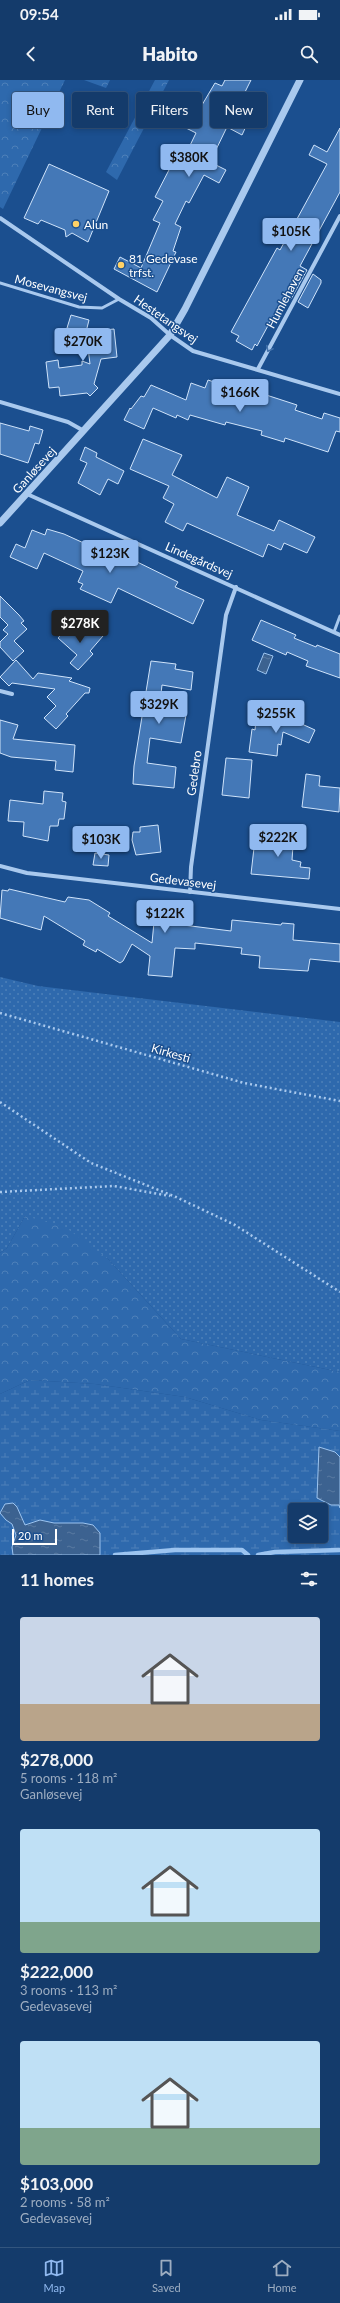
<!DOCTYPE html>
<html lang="en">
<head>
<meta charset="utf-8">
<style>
	body { margin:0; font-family:Lato,sans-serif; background:#214673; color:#f1f3f6; height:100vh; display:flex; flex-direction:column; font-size:15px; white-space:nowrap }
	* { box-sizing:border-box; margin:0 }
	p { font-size:13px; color:#9dadc1 }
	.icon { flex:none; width:22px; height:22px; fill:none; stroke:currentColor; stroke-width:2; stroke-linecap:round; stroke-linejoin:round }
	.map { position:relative; height:1475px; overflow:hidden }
	.side { display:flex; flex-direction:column; background:#143b6b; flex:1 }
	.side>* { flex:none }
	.banner { position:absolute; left:12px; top:12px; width:316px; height:36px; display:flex; gap:8px }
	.tools { position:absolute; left:288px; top:1423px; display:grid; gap:8px }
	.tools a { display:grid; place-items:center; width:40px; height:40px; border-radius:4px; background:#143b6b; box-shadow:0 2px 6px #0003,0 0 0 1px #33557e; font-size:20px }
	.scale { position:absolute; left:12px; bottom:10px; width:45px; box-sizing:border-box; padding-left:4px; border:2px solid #fff; border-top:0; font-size:11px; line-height:14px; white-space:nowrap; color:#fff; -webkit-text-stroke:3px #1b4f8f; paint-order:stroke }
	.price { position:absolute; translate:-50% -34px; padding:0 9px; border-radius:4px; background:#90b9f0; color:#111; font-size:13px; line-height:26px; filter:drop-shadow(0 1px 2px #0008) }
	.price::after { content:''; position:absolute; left:50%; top:24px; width:12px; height:9px; margin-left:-6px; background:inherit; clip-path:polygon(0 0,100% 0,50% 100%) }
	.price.current { background:#222; color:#fff }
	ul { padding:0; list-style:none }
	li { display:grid; align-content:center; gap:8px; height:212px; padding:0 20px }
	li span { display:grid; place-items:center; height:124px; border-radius:4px; color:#555 }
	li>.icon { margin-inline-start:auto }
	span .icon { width:72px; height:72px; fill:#fffc; stroke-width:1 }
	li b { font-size:17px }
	h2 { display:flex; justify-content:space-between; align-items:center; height:48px; padding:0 20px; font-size:17px }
	.pill { padding:0 14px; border-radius:4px; background:#143b6b; box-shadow:0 2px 6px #0003,0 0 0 1px #33557e; font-size:14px; line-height:36px }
	.pill.current { background:#90b9f0; color:#111 }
	.status { display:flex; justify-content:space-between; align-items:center; height:28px; padding:0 20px; background:#143b6b; direction:ltr }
	.status svg { height:11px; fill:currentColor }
	header { display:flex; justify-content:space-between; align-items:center; height:52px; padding:0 20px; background:#143b6b; font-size:18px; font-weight:800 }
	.tabs { display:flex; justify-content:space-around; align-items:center; height:56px; border-top:1px solid #33557e; background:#143b6b; font-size:11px; color:#9dadc1 }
	.tabs a { display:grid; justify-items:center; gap:2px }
	.tabs .current { color:#90b9f0 }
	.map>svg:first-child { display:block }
</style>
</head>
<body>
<div class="status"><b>09:54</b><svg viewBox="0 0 49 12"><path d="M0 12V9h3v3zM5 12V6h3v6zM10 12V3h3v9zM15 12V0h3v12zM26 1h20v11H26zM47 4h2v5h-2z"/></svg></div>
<header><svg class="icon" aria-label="back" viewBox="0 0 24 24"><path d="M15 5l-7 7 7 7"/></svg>Habito<svg class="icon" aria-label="search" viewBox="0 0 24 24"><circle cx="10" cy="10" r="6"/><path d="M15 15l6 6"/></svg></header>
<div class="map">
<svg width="340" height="1475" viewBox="0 0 340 1475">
	<defs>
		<pattern id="grass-dots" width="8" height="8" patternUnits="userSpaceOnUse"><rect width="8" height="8" fill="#2e69ad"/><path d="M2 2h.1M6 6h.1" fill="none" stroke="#4d80b9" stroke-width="1.8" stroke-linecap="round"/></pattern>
		<pattern id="forest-crowns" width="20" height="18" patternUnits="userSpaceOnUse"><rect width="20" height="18" fill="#2e69ad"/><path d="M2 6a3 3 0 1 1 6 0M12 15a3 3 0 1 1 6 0" fill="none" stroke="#4d80b9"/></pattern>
		<pattern id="wetland-marsh" width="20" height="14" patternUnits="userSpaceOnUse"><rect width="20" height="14" fill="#2e69ad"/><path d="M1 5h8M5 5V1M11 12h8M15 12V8" fill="none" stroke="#4d80b9"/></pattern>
		<pattern id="water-ripples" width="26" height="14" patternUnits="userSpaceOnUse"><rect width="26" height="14" fill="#3c6290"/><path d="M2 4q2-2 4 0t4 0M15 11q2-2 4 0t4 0" fill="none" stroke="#597aa1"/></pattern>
	</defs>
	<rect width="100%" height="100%" fill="#1b4f8f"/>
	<path fill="url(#grass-dots)" d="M0 897 38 906 340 942V1292L181 1259 108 1179 25 1136 7 1168 0 1173Z"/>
	<g fill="url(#forest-crowns)">
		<path d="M0 0H65L3 129 0 127Z"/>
		<path d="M84 0H110L106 8Z"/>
		<path d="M155 0H169L117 100 106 92Z"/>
		<path d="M25 1136 65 1147 108 1179 181 1259 340 1292V1351L261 1340 185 1317 95 1304 30 1300 0 1314V1173L7 1168Z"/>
	</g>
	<path fill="url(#wetland-marsh)" fill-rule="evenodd" d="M30 1300 95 1304 185 1317 261 1340 340 1351V1377L335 1372 331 1425H339L340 1428V1475H0V1314ZM295 1430H321V1456H295Z"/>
	<g fill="url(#water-ripples)" stroke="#9cc4f0">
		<path d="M264 573 273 576 266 594 257 590Z"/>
		<path d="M319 1367 335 1372 340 1377V1428L339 1425H331L317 1418Z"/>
		<path d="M13 1423 17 1427 25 1445 40 1440 54 1443H83L93 1445 100 1453V1475H13L12 1467 16 1455 12 1444 6 1440 0 1433 5 1424Z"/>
	</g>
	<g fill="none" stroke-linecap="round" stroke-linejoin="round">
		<g stroke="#9cc4f0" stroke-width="4.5">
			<path d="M115 1475 175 1470H242L248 1475"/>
			<path d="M258 1475 275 1472 340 1470"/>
		</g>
	</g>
	<g fill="#4478b7" stroke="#cfe3fa">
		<path d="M225 0H251L234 34 248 42 242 55 227 47 210 82 226 90 219 103 204 95 189 123 186 121 175 144 181 147 173 171 176 172 157 212 114 189 120 177 141 188 160 143 153 140 163 121 155 117 170 88 165 86 170 76 182 82 196 53 184 47 189 37 191 38 195 29 199 30 215 3 222 6Z"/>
		<path d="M340 48V112L300 186 307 190 291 219 284 216 257 266 255 264 252 270 236 261 239 256 231 252 277 168 280 170 327 84 309 75 314 65 327 72Z"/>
		<path d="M49 84 109 111 88 162 72 153 66 157 65 150 41 140 38 144 24 138Z"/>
		<path d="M313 194 321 200V203L308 228 298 222Z"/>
		<path d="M71 235 89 240 86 252 114 249 117 277 101 279 94 304 98 308 90 316 87 313 60 316 59 307 49 308 46 282 58 280 59 288 82 285V281L90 284 86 252 67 248Z"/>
		<path d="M208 300 253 315 254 311 297 325 295 330 322 339 324 333 340 338V352L336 351 328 372 285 358 284 362 261 355 262 351 226 342 225 345 190 335 188 340 177 335 176 338 153 328 144 349 124 340 130 328 131 329 141 316 144 317 151 305 186 320 191 303 205 308Z"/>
		<path d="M0 343 29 351 30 346 43 350 39 364 35 363 28 383 0 374Z"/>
		<path d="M143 359 182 375 172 395 217 418 227 397 249 407 237 435 274 451 279 440 315 457 307 473 284 463 281 470 268 464 263 477 187 443 183 451 165 442 174 424 163 418 169 406 130 389Z"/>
		<path d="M85 367 97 373 96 377 124 391 118 404 108 399 100 415 78 403 87 383 80 380Z"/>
		<path d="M47 449 64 454 123 481 125 476 178 502 175 507 204 520 193 544 118 508 111 523 80 509 83 504 78 502 83 491 44 473 37 489 10 477 16 464 25 468 32 450 45 455Z"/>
		<path d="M0 516 19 535 24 541 21 543 27 549 14 561 24 571 13 581 0 567V562L8 554 3 550 8 545 0 537Z"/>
		<path d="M261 540 296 555 294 558 316 567 317 565 340 574V598L306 586 308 581 287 572 286 575 252 560Z"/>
		<path d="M72 543 86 556 92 545 103 556 90 571 93 574 78 590 70 583 77 575 58 558Z"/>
		<path d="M16 580 33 599 38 593 72 598 69 601 90 608 89 613H85L66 634 68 636 56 649 44 638 56 626 47 617 55 609 12 603 9 606 0 597Z"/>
		<path d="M151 581 176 584 175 589 193 592 191 610 162 605 159 631 186 635 181 663 150 658 147 683 176 687 174 708 133 704 134 686Z"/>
		<path d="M254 635 293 640 315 650 309 663 283 652 281 665 278 664 277 676 249 672 252 649 255 650 256 640 253 638Z"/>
		<path d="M0 640 18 645 13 659 75 665 73 692 55 690 56 681 11 677 0 673Z"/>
		<path d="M226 678 252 680 249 718 222 715Z"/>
		<path d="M306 694 320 696 319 706 340 708 339 732 302 727Z"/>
		<path d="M44 711 63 713 62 721 66 722 64 739H59L58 746H50L48 761 23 756 24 742 8 741 10 720 43 724Z"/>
		<path d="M158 745 161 772 136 775 132 760 133 752H140V747Z"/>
		<path d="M279 750 294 751 292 780 301 782 300 787 310 788 309 799 251 794 255 759 278 761Z"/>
		<path d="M95 773 109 775 108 786 93 785Z"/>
		<path d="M9 809 65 822 68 817 89 820 110 833 108 836 152 863 154 842 160 843 161 831 184 833 183 845 231 851 232 840 281 845 282 843 294 844 293 860 340 864V882L310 879 308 891 259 888 260 876 241 874 242 868 195 863V869L175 868 172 897 148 895 150 876 132 864 123 881 120 883 97 869 96 872 83 865 85 861 44 836 41 850 0 838 2 810 8 811Z"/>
	</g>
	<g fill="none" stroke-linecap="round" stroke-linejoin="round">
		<g stroke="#a9c9ee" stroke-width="2.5" stroke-dasharray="2 3" stroke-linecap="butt">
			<path d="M0 933 244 1003 340 1021"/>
			<path d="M0 1022 91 1083 176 1117 235 1145 340 1212"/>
			<path d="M0 1112 114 1106 170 1116"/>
		</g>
		<g stroke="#a9c9ee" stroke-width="3">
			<path d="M0 203 79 227 102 228 119 219"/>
			<path d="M334 552 340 536"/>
		</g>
		<g stroke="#a9c9ee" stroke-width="4">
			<path d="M0 138 119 219 151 238 170 255 193 271 340 314"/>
			<path d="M258 289 340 136"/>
			<path d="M0 322 68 342 84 351"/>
			<path d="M27 414 340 555"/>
			<path d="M0 611 12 614"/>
			<path d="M0 786 27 793 340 829"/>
			<path d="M190 812 191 787 226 535 236 507"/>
		</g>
		<path stroke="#a9c9ee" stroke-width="7" d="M0 443 170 255 185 229 300 0"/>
	</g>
	<defs><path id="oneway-chevron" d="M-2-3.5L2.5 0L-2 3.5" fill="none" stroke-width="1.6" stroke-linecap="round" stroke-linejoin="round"/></defs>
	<use stroke="#4674ac" href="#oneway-chevron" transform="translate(269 269) rotate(118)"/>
	<g fill="#ffd166" stroke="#1b4f8f" stroke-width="1.5">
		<circle cx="76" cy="144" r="4"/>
		<circle cx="121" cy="185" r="4"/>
	</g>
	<g text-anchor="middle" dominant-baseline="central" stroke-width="3" stroke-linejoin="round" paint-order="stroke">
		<g font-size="12" fill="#fff" stroke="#1b4f8f" text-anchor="start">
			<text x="84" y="144">Alun</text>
			<text x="129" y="178">81 Gedevase<tspan x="129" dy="14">trfst.</tspan></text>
		</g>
		<g font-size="12" fill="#fff" stroke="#1b4f8f">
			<text transform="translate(51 208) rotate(15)">Mosevangsvej</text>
			<text transform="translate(285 218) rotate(-62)">Humlehaven</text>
			<text transform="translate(166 239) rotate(35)">Hestetangsvej</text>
			<text transform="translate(34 390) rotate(-48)">Ganløsevej</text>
			<text transform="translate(199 480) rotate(24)">Lindegårdsvej</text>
			<text transform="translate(194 693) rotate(-82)">Gedebro</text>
			<text transform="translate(183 801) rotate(7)">Gedevasevej</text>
			<text transform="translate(171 973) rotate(16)">Kirkesti</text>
		</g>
	</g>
</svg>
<div class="tools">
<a><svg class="icon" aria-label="layers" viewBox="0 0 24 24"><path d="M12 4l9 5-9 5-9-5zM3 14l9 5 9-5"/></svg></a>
</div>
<div class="scale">20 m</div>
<b class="price" style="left:189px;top:98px">$380K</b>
<b class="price" style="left:291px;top:172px">$105K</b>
<b class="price" style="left:83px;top:282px">$270K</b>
<b class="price" style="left:240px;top:333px">$166K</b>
<b class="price" style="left:110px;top:494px">$123K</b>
<b class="price current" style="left:80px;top:564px">$278K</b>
<b class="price" style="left:159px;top:645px">$329K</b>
<b class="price" style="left:276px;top:654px">$255K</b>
<b class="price" style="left:278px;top:778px">$222K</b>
<b class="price" style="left:101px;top:780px">$103K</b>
<b class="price" style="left:165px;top:854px">$122K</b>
<div class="banner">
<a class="pill current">Buy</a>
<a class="pill">Rent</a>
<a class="pill">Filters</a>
<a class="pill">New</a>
</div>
</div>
<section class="side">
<h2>11 homes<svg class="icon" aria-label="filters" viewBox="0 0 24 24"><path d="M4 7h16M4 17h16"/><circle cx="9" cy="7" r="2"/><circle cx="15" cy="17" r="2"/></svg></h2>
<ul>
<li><span style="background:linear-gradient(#c9d6e8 70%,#b9a48a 0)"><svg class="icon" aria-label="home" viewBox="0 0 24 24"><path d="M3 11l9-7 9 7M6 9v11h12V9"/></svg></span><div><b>$278,000</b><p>5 rooms · 118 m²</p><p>Ganløsevej</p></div></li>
<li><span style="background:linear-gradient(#bfe0f5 75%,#7fa58c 0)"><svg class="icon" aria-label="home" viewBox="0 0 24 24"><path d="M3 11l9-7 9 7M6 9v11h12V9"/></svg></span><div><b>$222,000</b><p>3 rooms · 113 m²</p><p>Gedevasevej</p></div></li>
<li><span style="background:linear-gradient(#bfe0f5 70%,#7fa58c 0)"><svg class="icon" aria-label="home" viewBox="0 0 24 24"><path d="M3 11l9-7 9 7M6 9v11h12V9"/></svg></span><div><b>$103,000</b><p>2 rooms · 58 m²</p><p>Gedevasevej</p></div></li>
</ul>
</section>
<nav class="tabs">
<a class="current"><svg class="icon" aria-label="map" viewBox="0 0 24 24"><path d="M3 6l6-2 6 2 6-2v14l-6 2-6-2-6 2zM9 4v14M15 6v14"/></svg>Map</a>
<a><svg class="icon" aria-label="saved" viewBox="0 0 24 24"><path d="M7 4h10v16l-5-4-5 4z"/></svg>Saved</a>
<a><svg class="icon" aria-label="home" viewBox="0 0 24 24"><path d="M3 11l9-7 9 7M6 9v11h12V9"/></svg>Home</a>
</nav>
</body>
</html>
